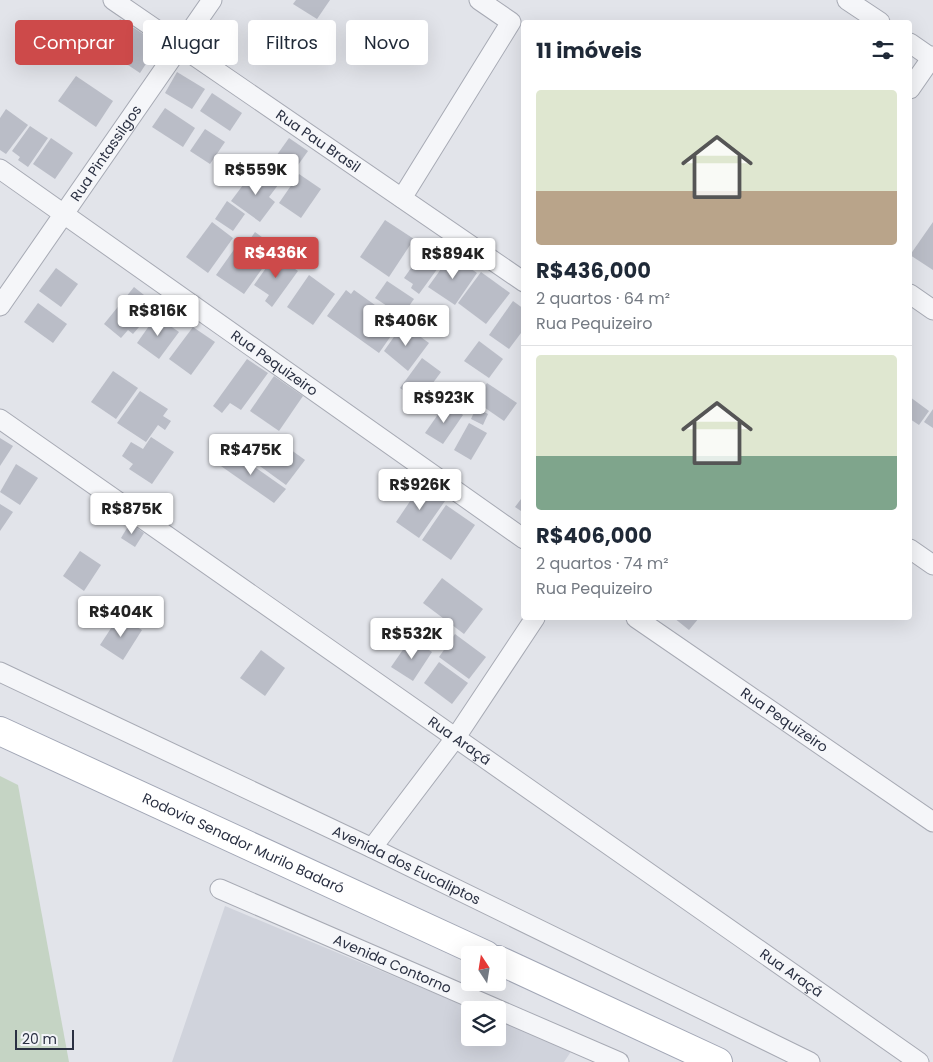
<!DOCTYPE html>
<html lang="pt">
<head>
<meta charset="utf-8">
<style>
	body { margin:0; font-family:Poppins,sans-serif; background:#f6f6f7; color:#1f2937; height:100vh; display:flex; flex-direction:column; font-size:19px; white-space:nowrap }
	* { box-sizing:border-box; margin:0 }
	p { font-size:16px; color:#747a83 }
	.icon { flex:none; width:28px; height:28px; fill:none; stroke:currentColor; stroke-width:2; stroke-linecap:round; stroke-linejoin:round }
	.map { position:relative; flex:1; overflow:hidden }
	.panel { position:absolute; left:521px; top:20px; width:391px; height:600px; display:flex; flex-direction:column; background:#fff; border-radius:5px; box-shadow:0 5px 20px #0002 }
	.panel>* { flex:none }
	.guide { position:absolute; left:15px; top:20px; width:431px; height:45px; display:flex; gap:10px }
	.needle { width:32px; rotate:348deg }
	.fabs { position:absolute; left:461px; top:946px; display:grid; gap:10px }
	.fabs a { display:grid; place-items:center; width:45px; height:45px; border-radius:5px; background:#fff; box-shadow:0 5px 20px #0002; font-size:25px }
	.scale { position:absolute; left:15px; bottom:12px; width:59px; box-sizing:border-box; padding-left:5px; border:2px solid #2a3042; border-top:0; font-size:14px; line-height:18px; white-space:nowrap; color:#2a3042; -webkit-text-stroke:4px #f2f4f8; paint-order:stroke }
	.price { position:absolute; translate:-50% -42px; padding:0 11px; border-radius:5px; background:#fff; color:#222; font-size:16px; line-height:32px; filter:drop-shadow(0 1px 2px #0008) }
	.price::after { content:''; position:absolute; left:50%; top:30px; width:15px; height:11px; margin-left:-8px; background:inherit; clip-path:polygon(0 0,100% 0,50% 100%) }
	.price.active { background:#cd4a4a; color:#fff }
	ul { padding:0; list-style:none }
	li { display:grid; align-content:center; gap:10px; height:265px; padding:0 15px }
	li+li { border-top:1px solid #e0e1e3 }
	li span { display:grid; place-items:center; height:155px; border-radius:5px; color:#555 }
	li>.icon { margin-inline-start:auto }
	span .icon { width:90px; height:90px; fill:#fffc; stroke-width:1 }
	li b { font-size:21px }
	h2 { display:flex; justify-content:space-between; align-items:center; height:60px; padding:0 15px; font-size:21px }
	.chip { padding:0 18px; border-radius:5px; background:#fff; box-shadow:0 5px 20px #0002; font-size:18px; line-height:45px }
	.chip.active { background:#cd4a4a; color:#fff }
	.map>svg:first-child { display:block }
</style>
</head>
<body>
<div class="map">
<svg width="933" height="1062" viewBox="0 0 933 1062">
	<rect width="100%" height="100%" fill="#e2e4ea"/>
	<path fill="#d0d3dc" d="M225 906 475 1010H470V1038H498V1019L572 1050 564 1062H172Z"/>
	<path fill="#c5d4c4" d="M0 776 18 785 69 1062H0Z"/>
	<g fill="#babdc7">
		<path d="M296 0H330L317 19 293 4Z"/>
		<path d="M120 19 159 44 140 73 101 47Z"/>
		<path d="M177 72 205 89 192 109 165 93Z"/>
		<path d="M76 76 113 101 96 127 58 101Z"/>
		<path d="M212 93 242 113 230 131 200 111Z"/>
		<path d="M165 108 195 128 183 147 152 127Z"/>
		<path d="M6 109 28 125 6 154 0 150V118Z"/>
		<path d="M30 126 48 138 28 167 18 160 20 157 12 151Z"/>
		<path d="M205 129 225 142 210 164 190 151Z"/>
		<path d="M51 138 73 153 55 179 33 164Z"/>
		<path d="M289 138 308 151 293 172 274 159Z"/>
		<path d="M255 169 278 185 269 197 275 202 260 222 231 201Z"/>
		<path d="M299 174 321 189 301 218 279 203Z"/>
		<path d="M227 201 245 214 233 231 215 219Z"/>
		<path d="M385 220 414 239 389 277 360 257Z"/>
		<path d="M212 222 233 238 208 273 186 257Z"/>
		<path d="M933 222V270L910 255Z"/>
		<path d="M255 232 277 248 244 294 216 275 238 244 244 248Z"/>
		<path d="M428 244 446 257 419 294 411 288 413 284 404 278Z"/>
		<path d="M275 255 298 271 272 307 265 301 269 295 254 285Z"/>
		<path d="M451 255 477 273 455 305 428 287Z"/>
		<path d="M56 268 78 284 61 307 39 291Z"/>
		<path d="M481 272 510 293 486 324 458 303Z"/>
		<path d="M309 275 335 294 313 325 287 307Z"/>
		<path d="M387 281 414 299 402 316 375 298Z"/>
		<path d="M134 287 154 303 142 318 145 320 133 334 128 330 121 338 104 324Z"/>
		<path d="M346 290 351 294 354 290 400 323 379 353 327 316Z"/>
		<path d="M513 301 524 309V329L509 349 489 335Z"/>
		<path d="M38 303 67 324 53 343 24 322Z"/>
		<path d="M156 316 179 332 159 359 137 343Z"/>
		<path d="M403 324 429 343 408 371 384 351Z"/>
		<path d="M193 327 215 342 191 375 169 359Z"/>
		<path d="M479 341 503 359 489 378 464 361Z"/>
		<path d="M422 358 441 372 419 402 400 388Z"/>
		<path d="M247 359 268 373 241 410 230 403 222 413 213 406Z"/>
		<path d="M113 371 138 388 116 419 91 402Z"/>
		<path d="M274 376 303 396 279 431 250 411Z"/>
		<path d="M487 383 517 403 504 421 475 401Z"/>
		<path d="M140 391 168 409 163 416 171 421 165 430 158 425 146 442 117 423Z"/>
		<path d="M910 397 929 411 919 425 910 419Z"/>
		<path d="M446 403 463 415 443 444 425 433Z"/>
		<path d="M476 408 488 414 483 425 471 419Z"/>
		<path d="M933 409V428L924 422Z"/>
		<path d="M469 423 487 433 471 460 454 450Z"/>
		<path d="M151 437 174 452 152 484 129 469 133 464 122 456 131 442 143 449Z"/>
		<path d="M0 438 13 446 0 466Z"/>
		<path d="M276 439 305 460 286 485 257 464Z"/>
		<path d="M228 448 286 489 274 503 218 464Z"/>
		<path d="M16 464 38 478 20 505 0 492Z"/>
		<path d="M421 485 445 501 419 538 396 522Z"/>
		<path d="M524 495V513L515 507Z"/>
		<path d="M0 504 13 512 0 531Z"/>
		<path d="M446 505 475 525 451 560 422 540Z"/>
		<path d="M130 523 144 533 135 547 121 538Z"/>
		<path d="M80 551 101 565 84 591 63 576Z"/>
		<path d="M442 578 483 609 464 634 423 603Z"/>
		<path d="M119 616 142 630 123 660 100 645Z"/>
		<path d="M674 618H699L689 630Z"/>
		<path d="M455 634 486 657 469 679 439 657Z"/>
		<path d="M411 638 432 652 413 681 391 667Z"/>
		<path d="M261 650 285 668 265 696 240 678Z"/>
		<path d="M439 662 468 683 452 704 424 683Z"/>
	</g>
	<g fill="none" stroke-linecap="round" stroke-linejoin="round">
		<defs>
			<g id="street">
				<path id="s1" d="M113 0 524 282"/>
				<path d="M847 0 880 22"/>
				<path d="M910 43 933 59"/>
				<path d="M910 89 933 56"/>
				<path id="s2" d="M0 169 524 539"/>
				<path d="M402 198 511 22 479 0"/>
				<path d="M910 294 933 310"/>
				<path id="s3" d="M0 306 212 0"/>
				<path id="s4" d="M0 419 919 1062"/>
				<path d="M910 549 933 565"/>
				<path id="s5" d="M636 618 933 822"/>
				<path id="s6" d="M0 672 372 848 810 1062"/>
				<path d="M372 848 456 737 535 618"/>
				<path id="s7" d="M220 889 619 1062"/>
			</g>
			<g id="primary">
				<path id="s8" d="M0 731 486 955"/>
				<path d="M498 960 718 1062"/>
			</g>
		</defs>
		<use href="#street" stroke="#a7aab4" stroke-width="21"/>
		<use href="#primary" stroke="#a2a7b6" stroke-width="30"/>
		<use href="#street" stroke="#f5f6f9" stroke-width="19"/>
		<use href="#primary" stroke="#fff" stroke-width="28"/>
	</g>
	<g text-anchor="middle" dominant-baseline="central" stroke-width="4" stroke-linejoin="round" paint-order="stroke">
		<g font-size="14" fill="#2a3042" stroke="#f2f4f8">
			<text stroke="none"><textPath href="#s1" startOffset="249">Rua Pau Brasil</textPath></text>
			<text stroke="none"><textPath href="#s3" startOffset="186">Rua Pintassilgos</textPath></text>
			<text stroke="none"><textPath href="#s2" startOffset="336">Rua Pequizeiro</textPath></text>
			<text stroke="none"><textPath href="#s5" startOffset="180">Rua Pequizeiro</textPath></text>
			<text stroke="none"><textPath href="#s4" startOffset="561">Rua Araçá</textPath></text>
			<text stroke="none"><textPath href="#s8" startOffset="268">Rodovia Senador Murilo Badaró</textPath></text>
			<text stroke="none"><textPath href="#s6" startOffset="450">Avenida dos Eucaliptos</textPath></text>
			<text stroke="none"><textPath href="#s7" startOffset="188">Avenida Contorno</textPath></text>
			<text stroke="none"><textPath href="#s4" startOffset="966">Rua Araçá</textPath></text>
		</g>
	</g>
</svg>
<div class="fabs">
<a><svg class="needle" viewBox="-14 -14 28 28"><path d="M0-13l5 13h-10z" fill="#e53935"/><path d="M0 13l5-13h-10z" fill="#747a83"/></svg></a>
<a><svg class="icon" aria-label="layers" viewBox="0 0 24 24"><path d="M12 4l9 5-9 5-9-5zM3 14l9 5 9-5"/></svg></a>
</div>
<div class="scale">20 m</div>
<b class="price" style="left:256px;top:196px">R$559K</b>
<b class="price active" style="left:276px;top:279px">R$436K</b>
<b class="price" style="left:453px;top:280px">R$894K</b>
<b class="price" style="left:158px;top:337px">R$816K</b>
<b class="price" style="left:406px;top:347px">R$406K</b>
<b class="price" style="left:444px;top:424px">R$923K</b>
<b class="price" style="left:251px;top:476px">R$475K</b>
<b class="price" style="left:420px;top:511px">R$926K</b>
<b class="price" style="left:132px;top:535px">R$875K</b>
<b class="price" style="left:121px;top:638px">R$404K</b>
<b class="price" style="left:412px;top:660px">R$532K</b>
<div class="guide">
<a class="chip active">Comprar</a>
<a class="chip">Alugar</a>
<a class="chip">Filtros</a>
<a class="chip">Novo</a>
</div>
<section class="panel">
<h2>11 imóveis<svg class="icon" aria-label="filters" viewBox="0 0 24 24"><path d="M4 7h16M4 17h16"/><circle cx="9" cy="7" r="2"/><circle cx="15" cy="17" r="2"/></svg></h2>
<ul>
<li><span style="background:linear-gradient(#dfe7d0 65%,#b9a48a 0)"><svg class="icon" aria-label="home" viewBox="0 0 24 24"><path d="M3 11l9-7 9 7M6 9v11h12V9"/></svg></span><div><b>R$436,000</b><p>2 quartos · 64 m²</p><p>Rua Pequizeiro</p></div></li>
<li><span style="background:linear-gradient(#dfe7d0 65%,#7fa58c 0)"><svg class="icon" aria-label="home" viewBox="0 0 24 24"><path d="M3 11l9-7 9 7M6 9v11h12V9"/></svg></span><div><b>R$406,000</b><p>2 quartos · 74 m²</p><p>Rua Pequizeiro</p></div></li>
</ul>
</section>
</div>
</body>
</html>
